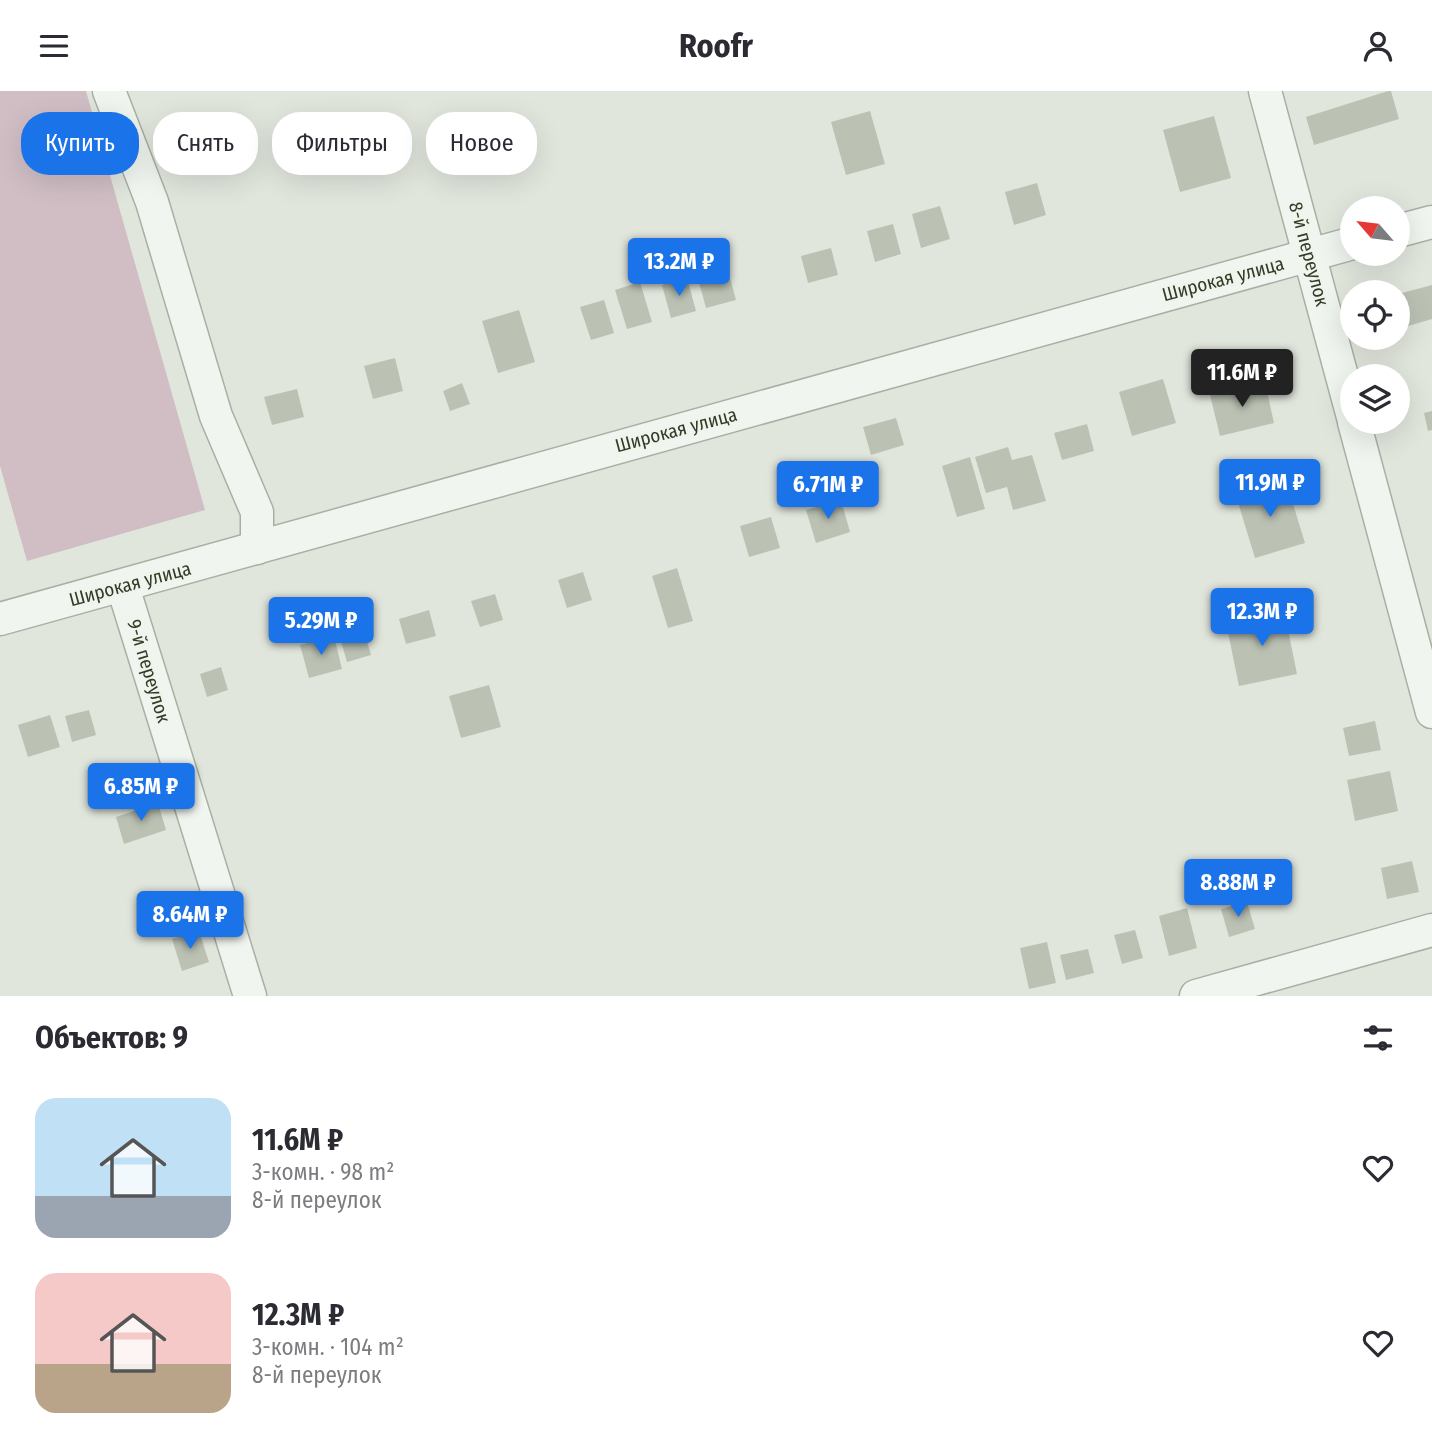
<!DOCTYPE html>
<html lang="ru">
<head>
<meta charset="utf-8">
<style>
	body { margin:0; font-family:"Fira Sans Condensed",sans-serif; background:#f2f2f3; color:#2b2b33; height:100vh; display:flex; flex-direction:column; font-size:26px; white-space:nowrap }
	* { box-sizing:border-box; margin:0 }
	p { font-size:23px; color:#7c7c81 }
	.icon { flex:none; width:38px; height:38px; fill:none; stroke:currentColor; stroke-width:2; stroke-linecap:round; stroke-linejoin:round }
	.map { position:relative; height:905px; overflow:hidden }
	.panel { display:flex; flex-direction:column; background:#fff; flex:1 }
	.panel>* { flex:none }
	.top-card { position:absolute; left:21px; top:21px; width:700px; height:63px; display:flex; gap:14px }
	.needle { width:46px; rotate:298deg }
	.tools { position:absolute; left:1340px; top:105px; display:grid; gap:14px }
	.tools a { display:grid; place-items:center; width:70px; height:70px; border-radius:50%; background:#fff; box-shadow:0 7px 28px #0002; font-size:35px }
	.price { position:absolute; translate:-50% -60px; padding:0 16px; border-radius:7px; background:#1a73e8; color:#fff; font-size:23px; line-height:46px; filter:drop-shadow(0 2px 4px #0008) }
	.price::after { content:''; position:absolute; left:50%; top:42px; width:21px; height:16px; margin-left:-10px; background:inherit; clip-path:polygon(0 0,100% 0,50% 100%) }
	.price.current { background:#222; color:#fff }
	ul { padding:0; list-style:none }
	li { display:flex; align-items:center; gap:21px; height:175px; padding:0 35px }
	li span { display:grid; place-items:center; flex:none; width:196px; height:140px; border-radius:21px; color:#555 }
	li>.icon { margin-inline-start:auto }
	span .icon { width:84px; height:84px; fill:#fffc; stroke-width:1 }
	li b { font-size:30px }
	h2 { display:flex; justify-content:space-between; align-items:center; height:84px; padding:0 35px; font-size:30px }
	.pill { padding:0 24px; border-radius:28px; background:#fff; box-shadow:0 7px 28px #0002; font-size:24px; line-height:63px }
	.pill.current { background:#1a73e8; color:#fff }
	header { display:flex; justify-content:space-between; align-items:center; height:91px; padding:0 35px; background:#fff; font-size:32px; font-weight:700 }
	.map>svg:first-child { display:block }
</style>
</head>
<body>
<header><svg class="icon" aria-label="menu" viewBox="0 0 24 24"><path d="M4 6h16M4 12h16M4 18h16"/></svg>Roofr<svg class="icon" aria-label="person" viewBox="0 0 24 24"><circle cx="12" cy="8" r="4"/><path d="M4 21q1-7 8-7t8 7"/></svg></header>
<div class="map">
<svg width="1432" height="905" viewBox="0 0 1432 905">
	<rect width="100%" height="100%" fill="#e1e6dd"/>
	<path fill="#d0bec4" d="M0 0H86L205 419 27 470 0 375Z"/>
	<g fill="#bbc2b4">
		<path d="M1388 0H1391L1399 28 1314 54 1306 26Z"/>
		<path d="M870 20 885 73 846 84 831 31Z"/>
		<path d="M1214 25 1231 87 1180 101 1163 39Z"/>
		<path d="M1037 92 1046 124 1014 134 1005 101Z"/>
		<path d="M940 115 950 148 921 157 912 123Z"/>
		<path d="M893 133 901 163 875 171 867 140Z"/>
		<path d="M831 157 838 184 808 192 801 165Z"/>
		<path d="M727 176 736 209 706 217 697 184Z"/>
		<path d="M687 187 696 220 671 227 662 194Z"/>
		<path d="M640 191 652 231 627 238 615 199Z"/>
		<path d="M1432 194V228L1398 238V203Z"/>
		<path d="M604 209 614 242 591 249 580 216Z"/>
		<path d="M519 219 535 271 498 282 482 230Z"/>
		<path d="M395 267 403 300 373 308 364 275Z"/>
		<path d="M1163 288 1176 332 1132 345 1119 301Z"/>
		<path d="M1265 291 1274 332 1220 345 1210 304Z"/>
		<path d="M462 292 470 313 450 320 443 300Z"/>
		<path d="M297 298 304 326 272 334 264 306Z"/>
		<path d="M1432 320V339L1428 340 1424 322Z"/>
		<path d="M896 327 904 354 871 364 863 336Z"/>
		<path d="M1087 333 1094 360 1062 369 1054 342Z"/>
		<path d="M1008 356 1012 369 1032 364 1046 410 1013 419 1007 396 986 402 975 366Z"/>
		<path d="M970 366 985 418 957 426 942 375Z"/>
		<path d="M1286 390 1305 452 1255 467 1236 405Z"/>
		<path d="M841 409 850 441 816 452 806 419Z"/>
		<path d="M771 426 780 457 749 466 740 435Z"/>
		<path d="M677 477 693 530 668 537 652 485Z"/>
		<path d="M583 481 592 509 567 517 558 489Z"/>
		<path d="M495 503 503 529 480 536 471 510Z"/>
		<path d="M429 519 436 545 406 553 399 528Z"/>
		<path d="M1284 519 1297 583 1239 595 1226 532Z"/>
		<path d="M363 536 371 564 347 571 339 543Z"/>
		<path d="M334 545 342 578 309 587 300 554Z"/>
		<path d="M221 576 228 599 207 606 200 583Z"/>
		<path d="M489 594 501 636 461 647 449 605Z"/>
		<path d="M89 619 96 644 72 651 65 625Z"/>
		<path d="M50 624 60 656 28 666 18 634Z"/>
		<path d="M1375 630 1381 659 1349 665 1343 637Z"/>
		<path d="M1390 680 1398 720 1355 730 1347 689Z"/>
		<path d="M158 712 166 739 124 753 116 726Z"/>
		<path d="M1412 770 1419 801 1387 808 1381 777Z"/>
		<path d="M1247 811 1255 838 1229 846 1221 818Z"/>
		<path d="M1187 817 1197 857 1169 865 1159 825Z"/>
		<path d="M1135 839 1143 867 1122 873 1114 844Z"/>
		<path d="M199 840 209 871 182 880 172 848Z"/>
		<path d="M1047 851 1056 892 1029 898 1020 857Z"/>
		<path d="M1088 858 1094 882 1066 889 1060 864Z"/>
	</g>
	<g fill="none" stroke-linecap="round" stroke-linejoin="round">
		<defs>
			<g id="minor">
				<path d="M109 0 152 111 216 325 257 421V457"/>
				<path d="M1265 0 1353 326"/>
				<path d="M1398 140 1432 131"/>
				<path d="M1354 331 1432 621"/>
				<path d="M123 496 250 905"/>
				<path d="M0 528 1353 152"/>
				<path d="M1196 905 1432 839"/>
			</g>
		</defs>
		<use href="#minor" stroke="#a8b0a3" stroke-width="35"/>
		<use href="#minor" stroke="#f1f5ef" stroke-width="32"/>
	</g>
	<g text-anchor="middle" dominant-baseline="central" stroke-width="5" stroke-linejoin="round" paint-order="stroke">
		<g font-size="19" fill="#303c27" stroke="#f0f4ec">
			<text transform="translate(1309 163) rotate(75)">8-й переулок</text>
			<text transform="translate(1223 188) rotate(-15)">Широкая улица</text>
			<text transform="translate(676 339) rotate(-15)">Широкая улица</text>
			<text transform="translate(130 493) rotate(-15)">Широкая улица</text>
			<text transform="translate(149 580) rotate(73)">9-й переулок</text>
		</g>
	</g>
</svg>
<div class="tools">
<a><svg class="needle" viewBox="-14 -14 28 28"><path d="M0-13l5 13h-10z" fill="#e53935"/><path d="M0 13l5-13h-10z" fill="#7c7c81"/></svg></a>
<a><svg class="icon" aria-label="locate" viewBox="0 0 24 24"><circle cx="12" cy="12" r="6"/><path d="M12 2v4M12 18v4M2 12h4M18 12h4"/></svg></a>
<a><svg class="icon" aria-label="layers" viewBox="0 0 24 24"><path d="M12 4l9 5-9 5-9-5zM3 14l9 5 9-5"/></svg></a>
</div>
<b class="price" style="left:679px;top:207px">13.2M ₽</b>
<b class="price current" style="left:1242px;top:318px">11.6M ₽</b>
<b class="price" style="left:1270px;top:428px">11.9M ₽</b>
<b class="price" style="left:828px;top:430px">6.71M ₽</b>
<b class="price" style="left:1262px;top:557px">12.3M ₽</b>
<b class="price" style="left:321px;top:566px">5.29M ₽</b>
<b class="price" style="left:141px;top:732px">6.85M ₽</b>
<b class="price" style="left:1238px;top:828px">8.88M ₽</b>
<b class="price" style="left:190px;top:860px">8.64M ₽</b>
<div class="top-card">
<a class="pill current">Купить</a>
<a class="pill">Снять</a>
<a class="pill">Фильтры</a>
<a class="pill">Новое</a>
</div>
</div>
<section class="panel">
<h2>Объектов: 9<svg class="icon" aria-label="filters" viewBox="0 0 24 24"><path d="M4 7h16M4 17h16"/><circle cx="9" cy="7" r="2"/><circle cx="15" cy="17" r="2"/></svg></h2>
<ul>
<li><span style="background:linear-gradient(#bfe0f5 70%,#9aa5b1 0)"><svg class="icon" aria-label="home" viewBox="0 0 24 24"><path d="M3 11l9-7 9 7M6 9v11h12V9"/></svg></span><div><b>11.6M ₽</b><p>3-комн. · 98 m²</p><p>8-й переулок</p></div><svg class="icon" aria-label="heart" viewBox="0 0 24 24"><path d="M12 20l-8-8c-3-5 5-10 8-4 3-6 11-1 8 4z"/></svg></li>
<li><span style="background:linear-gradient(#f6c9c9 65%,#b9a48a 0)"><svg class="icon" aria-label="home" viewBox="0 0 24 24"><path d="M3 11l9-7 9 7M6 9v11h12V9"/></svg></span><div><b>12.3M ₽</b><p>3-комн. · 104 m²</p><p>8-й переулок</p></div><svg class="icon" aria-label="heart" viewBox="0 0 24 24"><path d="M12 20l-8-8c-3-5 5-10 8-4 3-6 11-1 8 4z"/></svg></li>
</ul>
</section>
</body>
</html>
